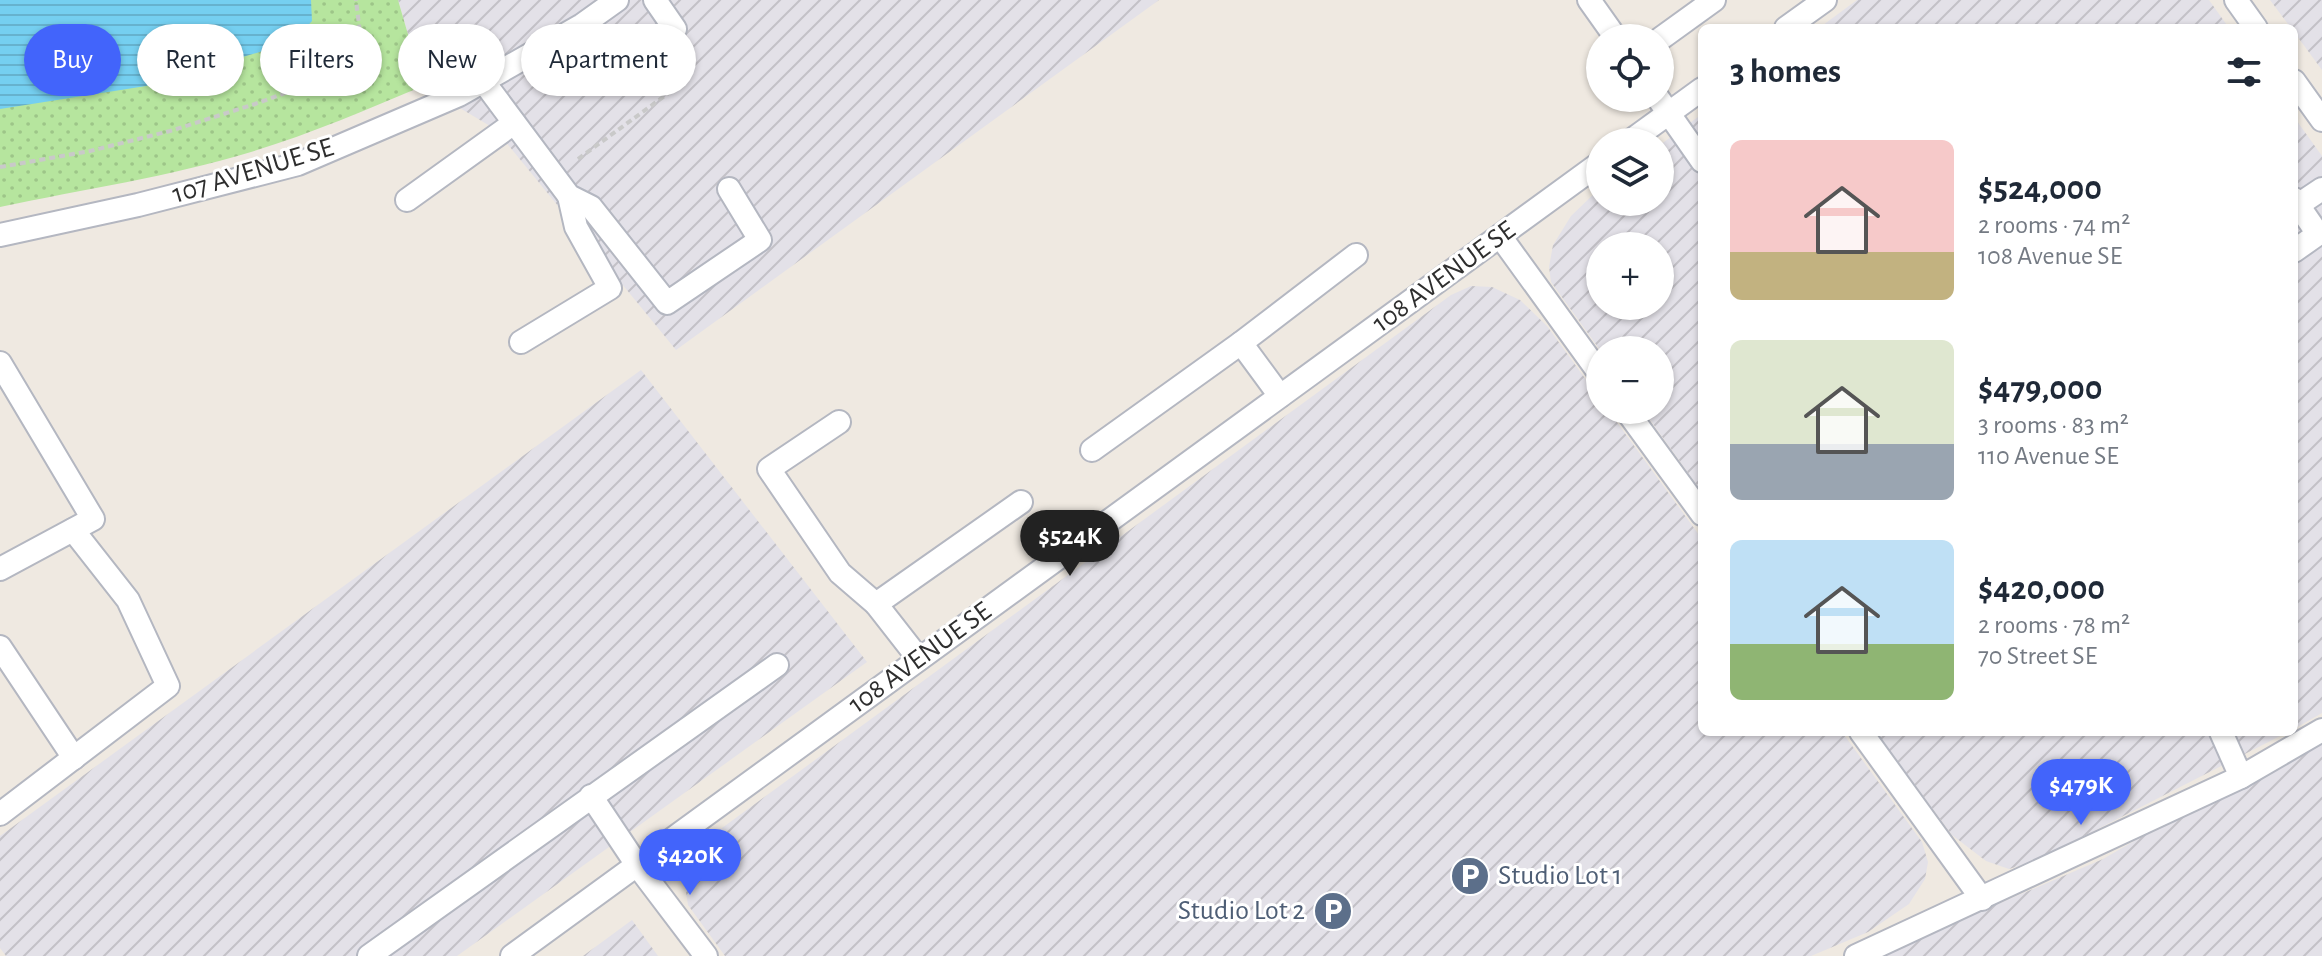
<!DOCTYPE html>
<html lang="en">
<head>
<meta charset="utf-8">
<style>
	body { margin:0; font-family:"Alegreya Sans",sans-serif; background:#f6f6f7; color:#1f2937; height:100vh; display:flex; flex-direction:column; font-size:30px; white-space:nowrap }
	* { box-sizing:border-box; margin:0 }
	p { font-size:26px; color:#747a83 }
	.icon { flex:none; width:44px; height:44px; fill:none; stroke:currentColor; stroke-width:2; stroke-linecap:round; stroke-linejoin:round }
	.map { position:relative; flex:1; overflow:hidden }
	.drawer { position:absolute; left:1698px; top:24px; width:600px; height:712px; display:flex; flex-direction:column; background:#fff; border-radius:12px; box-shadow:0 2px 6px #0004 }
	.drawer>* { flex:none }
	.top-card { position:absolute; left:24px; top:24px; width:760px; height:72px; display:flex; gap:16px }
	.tools { position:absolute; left:1586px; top:24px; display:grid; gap:16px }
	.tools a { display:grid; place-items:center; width:88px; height:88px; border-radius:50%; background:#fff; box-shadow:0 2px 6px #0004; font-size:40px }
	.price { position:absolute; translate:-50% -68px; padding:0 18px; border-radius:28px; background:#4264fb; color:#fff; font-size:26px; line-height:52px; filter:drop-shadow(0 2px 4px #0008) }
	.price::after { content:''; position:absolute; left:50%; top:48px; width:24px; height:18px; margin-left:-12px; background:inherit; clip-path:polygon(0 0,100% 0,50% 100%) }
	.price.current { background:#222; color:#fff }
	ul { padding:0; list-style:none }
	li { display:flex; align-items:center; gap:24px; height:200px; padding:0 32px }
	li span { display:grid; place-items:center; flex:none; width:224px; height:160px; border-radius:12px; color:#555 }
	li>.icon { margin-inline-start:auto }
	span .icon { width:96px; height:96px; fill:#fffc; stroke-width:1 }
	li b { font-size:34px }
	h2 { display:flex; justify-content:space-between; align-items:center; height:96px; padding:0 32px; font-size:34px }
	.tag { padding:0 28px; border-radius:36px; background:#fff; box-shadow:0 2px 6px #0004; font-size:28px; line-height:72px }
	.tag.current { background:#4264fb; color:#fff }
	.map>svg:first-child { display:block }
</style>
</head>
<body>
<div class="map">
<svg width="2322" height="956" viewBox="0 0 2322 956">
	<defs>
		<pattern id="industrial-furrows" width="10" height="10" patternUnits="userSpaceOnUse" patternTransform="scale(2)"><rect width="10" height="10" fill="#e3e1e8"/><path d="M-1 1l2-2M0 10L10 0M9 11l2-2" fill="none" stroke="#c3c1c7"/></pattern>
		<pattern id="park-dots" width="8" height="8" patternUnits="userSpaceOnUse" patternTransform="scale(2)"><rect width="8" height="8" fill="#b6e59e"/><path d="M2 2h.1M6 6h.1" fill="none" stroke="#9dc588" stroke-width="1.8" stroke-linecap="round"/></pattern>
		<pattern id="water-rules" width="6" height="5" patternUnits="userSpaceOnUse" patternTransform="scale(2)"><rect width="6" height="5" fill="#75cff0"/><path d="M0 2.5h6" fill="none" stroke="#66b2ce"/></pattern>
	</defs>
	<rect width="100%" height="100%" fill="#efe9e1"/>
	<g fill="url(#industrial-furrows)" fill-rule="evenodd">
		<path d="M398 0H1159L676 350 495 129 423 86Z"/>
		<path d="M1857 0H2209L2229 28H1819Z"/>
		<path d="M2270 0H2322V70L2294 32V28H2291Z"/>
		<path d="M1702 114V492L1643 410H1660V350H1600L1551 282 1549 267 1553 245 1571 216 1600 188V202H1660V145ZM1600 246H1660V306H1600Z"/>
		<path d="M2294 117 2322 156V713L2294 729Z"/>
		<path d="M1471 286 1492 287 1520 300 1547 326 1600 399V410H1608L1702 539V732H1842L1922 842 1928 862 1925 879 1909 904 1868 932 1811 956H725L688 905 685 886 692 867 705 845 722 828 1451 295Z"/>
		<path d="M641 370 867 662 457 956H6L0 948V836Z"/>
		<path d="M1876 732H2288L2035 861 2009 869 1986 861 1952 835Z"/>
		<path d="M2322 733V956H1877L2103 859Z"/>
		<path d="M632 920 658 956H583Z"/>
	</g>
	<path fill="url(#park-dots)" d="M0 0H398L423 86C366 110 310 134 251 152 169 177 84 189 0 207Z"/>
	<path fill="url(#water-rules)" d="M0 0H311L312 21 293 42 146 86 0 109Z"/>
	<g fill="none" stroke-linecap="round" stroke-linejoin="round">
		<defs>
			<g id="minor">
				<path d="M655 0 675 29"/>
				<path d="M1589 0 1616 38"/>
				<path d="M2236 0 2256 28"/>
				<path d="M1786 28 1825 0"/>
				<path d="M451 38 569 196 591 207 667 303 760 240 729 189"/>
				<path d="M1660 39 1714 0"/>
				<path d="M2294 81 2322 120"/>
				<path d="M1658 98 1702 161"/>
				<path d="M1629 142 1702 89"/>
				<path d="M2294 199 2318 234 2294 251"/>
				<path d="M407 200 514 123"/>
				<path d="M2298 205 2322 189"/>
				<path d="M0 235 138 205 298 164 459 95 582 25 617 0"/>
				<path d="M1500 236 1600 374"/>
				<path d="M521 342 610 288 576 227 569 196"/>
				<path d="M0 363 93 519 0 569"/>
				<path d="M1280 396 1241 343 1356 255"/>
				<path d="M1626 410 1702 514"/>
				<path d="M839 422 769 469 840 573 876 604 919 659"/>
				<path d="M1092 450 1241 343"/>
				<path d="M876 604 1021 502"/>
				<path d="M0 647 74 758"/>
				<path d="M1861 732 1982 899"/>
				<path d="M2221 732 2241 777"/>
				<path d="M591 796 637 865 706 956"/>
				<path d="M0 814 168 686 128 600 73 530"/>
				<path d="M369 956 777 665"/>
				<path d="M512 956 1600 163"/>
				<path d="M1856 956 2241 777 2322 730"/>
			</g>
		</defs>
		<use href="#minor" stroke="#b4b7c1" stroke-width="26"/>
		<g stroke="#c9c9c9" stroke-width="4" stroke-dasharray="6 4" stroke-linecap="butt">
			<path d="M572 63 586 83"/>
			<path d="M578 159 681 84"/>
			<path d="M0 167 90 151 170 131 255 104 321 80 346 60 361 41 356 0"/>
		</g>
		<use href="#minor" stroke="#fff" stroke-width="22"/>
	</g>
	<defs>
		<symbol id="parking-disc" viewBox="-11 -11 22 22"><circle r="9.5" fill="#5c6f8a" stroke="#fff"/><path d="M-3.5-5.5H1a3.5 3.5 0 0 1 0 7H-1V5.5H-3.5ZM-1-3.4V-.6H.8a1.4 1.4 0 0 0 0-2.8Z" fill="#fff"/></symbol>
	</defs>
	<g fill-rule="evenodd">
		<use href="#parking-disc" x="1448" y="854" width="44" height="44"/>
		<use href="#parking-disc" x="1311" y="889" width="44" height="44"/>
	</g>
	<g text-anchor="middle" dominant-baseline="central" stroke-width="6" stroke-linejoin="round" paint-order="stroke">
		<g font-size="28" fill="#2e2e2e" stroke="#fff">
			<text transform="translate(253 171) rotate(-17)">107 AVENUE SE</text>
			<text transform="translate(1444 277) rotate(-36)">108 AVENUE SE</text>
			<text transform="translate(920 658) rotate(-36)">108 AVENUE SE</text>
		</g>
		<g font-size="28" fill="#4e5e75" stroke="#fff" text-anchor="start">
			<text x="1498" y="876">Studio Lot 1</text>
			<text x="1305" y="911" text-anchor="end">Studio Lot 2</text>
		</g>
	</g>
</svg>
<div class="tools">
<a><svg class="icon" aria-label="locate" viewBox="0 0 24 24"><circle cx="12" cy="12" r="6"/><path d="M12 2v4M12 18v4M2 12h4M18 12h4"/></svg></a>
<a><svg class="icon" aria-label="layers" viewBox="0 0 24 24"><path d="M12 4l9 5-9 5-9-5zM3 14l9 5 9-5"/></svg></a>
<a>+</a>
<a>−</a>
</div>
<b class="price current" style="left:1070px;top:578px">$524K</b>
<b class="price" style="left:2081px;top:827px">$479K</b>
<b class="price" style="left:690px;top:897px">$420K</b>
<div class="top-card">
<a class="tag current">Buy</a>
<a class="tag">Rent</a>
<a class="tag">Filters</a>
<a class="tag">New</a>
<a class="tag">Apartment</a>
</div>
<section class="drawer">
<h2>3 homes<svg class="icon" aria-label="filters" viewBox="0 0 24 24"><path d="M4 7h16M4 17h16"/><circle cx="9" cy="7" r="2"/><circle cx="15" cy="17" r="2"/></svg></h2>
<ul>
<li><span style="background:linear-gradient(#f6c9c9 70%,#c2b280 0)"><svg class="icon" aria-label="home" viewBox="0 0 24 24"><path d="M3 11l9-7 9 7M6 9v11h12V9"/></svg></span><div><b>$524,000</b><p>2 rooms · 74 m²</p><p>108 Avenue SE</p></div></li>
<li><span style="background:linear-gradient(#dfe7d0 65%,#9aa5b1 0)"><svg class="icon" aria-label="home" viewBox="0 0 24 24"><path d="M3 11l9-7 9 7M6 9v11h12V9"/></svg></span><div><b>$479,000</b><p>3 rooms · 83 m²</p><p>110 Avenue SE</p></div></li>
<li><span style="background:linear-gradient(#bfe0f5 65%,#8fb573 0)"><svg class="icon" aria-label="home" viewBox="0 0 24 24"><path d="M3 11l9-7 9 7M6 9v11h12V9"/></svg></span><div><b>$420,000</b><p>2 rooms · 78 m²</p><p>70 Street SE</p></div></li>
</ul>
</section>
</div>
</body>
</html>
